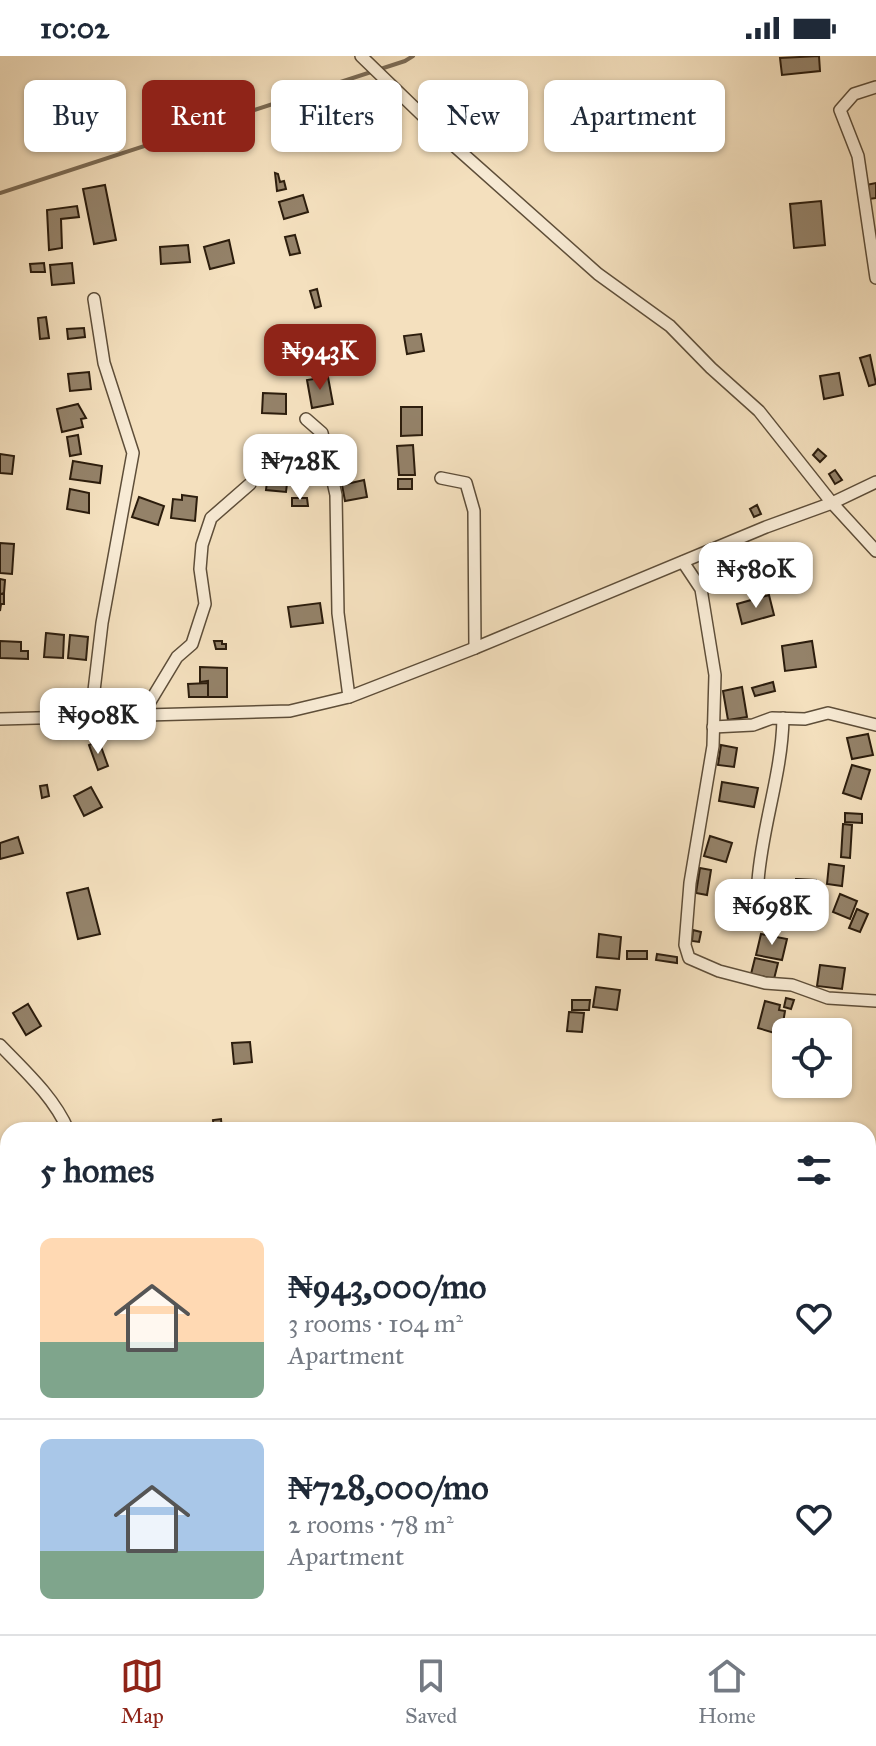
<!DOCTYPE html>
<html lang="en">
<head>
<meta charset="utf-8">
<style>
	body { margin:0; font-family:"IM FELL Great Primer",serif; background:#f6f6f7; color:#1f2937; height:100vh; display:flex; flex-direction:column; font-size:30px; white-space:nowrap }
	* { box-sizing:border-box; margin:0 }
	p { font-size:26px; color:#747a83 }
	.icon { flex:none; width:44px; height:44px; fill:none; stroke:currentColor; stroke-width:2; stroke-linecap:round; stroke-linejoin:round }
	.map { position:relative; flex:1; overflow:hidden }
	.details { position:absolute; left:0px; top:1066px; width:876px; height:512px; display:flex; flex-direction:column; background:#fff; border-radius:24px 24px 0 0; box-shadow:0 2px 6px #0004 }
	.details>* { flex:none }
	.hud { position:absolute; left:24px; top:24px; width:828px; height:72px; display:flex; gap:16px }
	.tools { position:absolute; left:772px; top:962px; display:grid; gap:16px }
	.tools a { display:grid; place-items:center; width:80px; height:80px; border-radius:12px; background:#fff; box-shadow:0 2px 6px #0004; font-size:40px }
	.price { position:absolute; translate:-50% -68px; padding:0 18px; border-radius:16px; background:#fff; color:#222; font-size:26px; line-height:52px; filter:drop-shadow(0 2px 4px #0008) }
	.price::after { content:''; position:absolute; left:50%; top:48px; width:24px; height:18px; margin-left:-12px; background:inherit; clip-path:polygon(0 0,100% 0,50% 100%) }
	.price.selected { background:#8f2418; color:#fff }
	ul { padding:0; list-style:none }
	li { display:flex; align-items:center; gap:24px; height:200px; padding:0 40px }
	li+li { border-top:2px solid #e0e1e3 }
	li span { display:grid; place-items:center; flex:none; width:224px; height:160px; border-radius:12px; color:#555 }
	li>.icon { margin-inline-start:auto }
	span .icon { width:96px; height:96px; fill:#fffc; stroke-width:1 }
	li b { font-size:34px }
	h2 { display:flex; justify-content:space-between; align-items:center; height:96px; padding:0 40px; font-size:34px }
	.tag { padding:0 28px; border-radius:12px; background:#fff; box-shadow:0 2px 6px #0004; font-size:28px; line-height:72px }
	.tag.selected { background:#8f2418; color:#fff }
	.status { display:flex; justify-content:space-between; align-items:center; height:56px; padding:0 40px; background:#fff; direction:ltr }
	.status svg { height:22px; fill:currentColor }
	.tabs { display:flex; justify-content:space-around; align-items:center; height:112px; border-top:2px solid #e0e1e3; background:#fff; font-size:22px; color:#747a83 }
	.tabs a { display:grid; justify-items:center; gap:4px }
	.tabs .selected { color:#8f2418 }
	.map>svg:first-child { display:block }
</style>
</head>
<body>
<div class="status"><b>10:02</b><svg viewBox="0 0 49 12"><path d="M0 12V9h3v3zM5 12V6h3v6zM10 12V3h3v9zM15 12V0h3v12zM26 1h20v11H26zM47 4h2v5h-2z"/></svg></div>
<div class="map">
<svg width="876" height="1578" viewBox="0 0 876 1578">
	<rect width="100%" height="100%" fill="#f4e0be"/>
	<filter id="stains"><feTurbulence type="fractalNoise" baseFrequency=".0025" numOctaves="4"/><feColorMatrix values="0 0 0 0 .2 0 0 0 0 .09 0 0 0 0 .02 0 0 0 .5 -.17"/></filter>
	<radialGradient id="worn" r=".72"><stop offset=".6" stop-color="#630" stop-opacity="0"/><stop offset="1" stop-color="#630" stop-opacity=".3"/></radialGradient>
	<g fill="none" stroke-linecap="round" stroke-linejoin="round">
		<g stroke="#7b6a53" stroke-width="4">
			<path d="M0 137 405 5 413 0"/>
			<path d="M0 1323 8 1324"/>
			<path d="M710 1570 724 1578"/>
		</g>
	</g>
	<g fill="#948269" stroke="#2c1d0d" stroke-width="2">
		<path d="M819 0 820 15 782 19 780 2Z"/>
		<path d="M322 45 329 49 323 57 317 52Z"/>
		<path d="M275 117 278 118 280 126 284 125 286 133 277 135Z"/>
		<path d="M876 127V142L869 143 866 129Z"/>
		<path d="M105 129 116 184 94 188 83 133Z"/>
		<path d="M303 139 308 156 284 163 279 146Z"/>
		<path d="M821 145 825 189 794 192 790 148Z"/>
		<path d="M77 150 79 161 61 163 62 192 49 194 47 154Z"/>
		<path d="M295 179 300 197 290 199 285 181Z"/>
		<path d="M229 184 234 207 210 213 204 191Z"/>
		<path d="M188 189 190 206 161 208 160 191Z"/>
		<path d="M44 207 45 216H31L30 208Z"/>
		<path d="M72 207 74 227 52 229 50 209Z"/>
		<path d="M317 233 321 250 315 252 310 235Z"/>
		<path d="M46 261 49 282 40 283 38 262Z"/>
		<path d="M84 272 85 281 68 283 67 273Z"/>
		<path d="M421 278 424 295 407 298 404 280Z"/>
		<path d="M870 299 876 328 869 330 860 302Z"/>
		<path d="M89 316 91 333 70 335 68 318Z"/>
		<path d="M839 317 843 339 824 343 820 320Z"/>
		<path d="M328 321 333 348 312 352 307 324Z"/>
		<path d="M263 337 286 338V358L262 357Z"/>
		<path d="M78 348 86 362 81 363 83 371 62 376 57 353Z"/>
		<path d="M401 351H422V379L401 380Z"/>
		<path d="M78 379 81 398 70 400 67 381Z"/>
		<path d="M315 380 317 390 296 393 295 382Z"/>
		<path d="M413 389 415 419H399L397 390Z"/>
		<path d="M818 393 826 400 820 406 813 399Z"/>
		<path d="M0 398 14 400 12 418 0 417Z"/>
		<path d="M73 405 102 410 100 427 70 423Z"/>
		<path d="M269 409 289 411 286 436 266 434Z"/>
		<path d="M835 414 842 424 835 428 829 418Z"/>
		<rect x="398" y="423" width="14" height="10"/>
		<path d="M364 424 367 441 345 445 342 429Z"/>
		<path d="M70 433 89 437V457L67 453Z"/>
		<path d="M182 439 197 441 195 465 171 462 173 443 182 444Z"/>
		<path d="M139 441 164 450 158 469 132 461Z"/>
		<path d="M292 442H307L308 450H292Z"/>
		<path d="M757 449 761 458 754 461 750 453Z"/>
		<path d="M0 487 14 488 12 518 0 517Z"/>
		<path d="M760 519 765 531 749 538 745 527Z"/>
		<path d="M0 523 5 524 4 537 1 538H4V548H1L0 555Z"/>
		<path d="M769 539 774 559 742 568 737 548Z"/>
		<path d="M320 547 323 567 291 571 288 551Z"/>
		<path d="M46 577 64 579 63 602 44 601Z"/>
		<path d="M70 579 88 581 86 604 68 602Z"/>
		<path d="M0 585 21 586V595H28V603L0 602Z"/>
		<path d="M214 585H222V588H226V593H216Z"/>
		<path d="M812 585 816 611 785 615 782 590Z"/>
		<path d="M200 611 227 612V641H208V625L200 626Z"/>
		<path d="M773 626 775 635 755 640 752 632Z"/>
		<path d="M208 627V641H189L188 628Z"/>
		<path d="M742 631 747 661 728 664 723 635Z"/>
		<path d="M99 666 101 673 85 677 83 669Z"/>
		<path d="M868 678 873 699 852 703 847 682Z"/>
		<path d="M99 685 108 710 98 714 89 689Z"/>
		<path d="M721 689 737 692 734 711 718 709Z"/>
		<path d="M852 709 870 714 861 743 843 737Z"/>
		<path d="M722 726 758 732 754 751 719 745Z"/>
		<path d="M47 729 49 740 42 742 40 730Z"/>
		<path d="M91 731 102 751 84 760 74 740Z"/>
		<path d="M845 757 862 758V767L845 766Z"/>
		<path d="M843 768 852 769 850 802 841 801Z"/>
		<path d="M710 780 732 787 726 806 704 800Z"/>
		<path d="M18 781 23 797 0 803V787Z"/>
		<path d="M829 808 844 810 842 830 827 828Z"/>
		<path d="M700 812 711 814 707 839 696 837Z"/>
		<path d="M796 823 816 824 815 833 795 831Z"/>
		<path d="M88 832 100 878 78 883 67 837Z"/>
		<path d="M840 838 857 845 850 863 833 856Z"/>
		<path d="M857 853 868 858 860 876 849 872Z"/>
		<path d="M693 874 701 876 699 886 692 885Z"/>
		<path d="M599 878 621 881 619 903 597 901Z"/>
		<path d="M761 878 787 883 782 904 756 899Z"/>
		<rect x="627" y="895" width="20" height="8"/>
		<path d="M657 898 677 901V907L656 904Z"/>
		<path d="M755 902 778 907 774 923 751 918Z"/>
		<path d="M820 909 845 912 842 933 817 930Z"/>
		<path d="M596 931 620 934 617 954 593 951Z"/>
		<path d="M786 942 794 944 791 953 784 951Z"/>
		<path d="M572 944H590L589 954H572Z"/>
		<path d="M765 945 780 949 779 954 785 955 781 979 758 972Z"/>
		<path d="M28 948 41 970 26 979 13 957Z"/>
		<path d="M569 956 584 957 582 976 567 975Z"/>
		<path d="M250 986 252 1006 234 1008 232 987Z"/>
		<path d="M221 1063 222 1074H214L213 1064Z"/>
		<path d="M868 1102 873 1103 870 1125 868 1124Z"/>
		<path d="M868 1378 876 1379V1389L868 1387Z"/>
	</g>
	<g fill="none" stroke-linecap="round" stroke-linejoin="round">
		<defs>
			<g id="street">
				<path d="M361 0 452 88 598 218 670 270 711 312 759 355 832 447 876 495"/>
				<path d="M876 31 854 38 840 54 858 100 876 222"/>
				<path d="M306 363 322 377 336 439 338 557 349 641"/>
				<path d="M441 422 466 427 474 455 475 592"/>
				<path d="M683 506 701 533 715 619 713 690 690 827 685 889 689 902 719 915 765 927 792 929 828 942 876 945"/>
				<path d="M142 659 177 601 192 588 205 548 200 513 202 489 211 462 250 428"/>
				<path d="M91 660 102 567 133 397 104 307 94 243"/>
				<path d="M0 663 290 655 349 641 475 592 766 471 832 447 876 426"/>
				<path d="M713 671 753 669 772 662 805 663 828 657 876 669"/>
				<path d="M758 825C762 770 782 718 783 662"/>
				<path d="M0 989C24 1014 54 1041 68 1074"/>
				<path d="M868 1283 876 1253"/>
				<path d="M868 1309 876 1310"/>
				<path d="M308 1570 315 1578"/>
				<path d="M846 1578 847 1570"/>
			</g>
		</defs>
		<use href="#street" stroke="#5e4e39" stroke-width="14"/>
		<use href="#street" stroke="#f8ebd5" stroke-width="11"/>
	</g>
	<rect width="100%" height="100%" filter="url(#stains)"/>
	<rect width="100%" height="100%" fill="url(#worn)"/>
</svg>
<div class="tools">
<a><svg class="icon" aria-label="locate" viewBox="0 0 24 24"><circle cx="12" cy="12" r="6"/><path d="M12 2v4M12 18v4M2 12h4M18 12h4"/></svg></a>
</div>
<b class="price selected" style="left:320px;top:336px">₦943K</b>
<b class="price" style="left:300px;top:446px">₦728K</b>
<b class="price" style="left:756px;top:554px">₦580K</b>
<b class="price" style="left:98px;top:700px">₦908K</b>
<b class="price" style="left:772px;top:891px">₦698K</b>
<div class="hud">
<a class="tag">Buy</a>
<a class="tag selected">Rent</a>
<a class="tag">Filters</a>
<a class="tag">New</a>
<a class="tag">Apartment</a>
</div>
<section class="details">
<h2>5 homes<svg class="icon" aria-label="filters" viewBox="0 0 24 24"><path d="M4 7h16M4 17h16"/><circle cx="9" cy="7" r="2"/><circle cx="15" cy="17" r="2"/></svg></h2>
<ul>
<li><span style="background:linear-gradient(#ffd9b3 65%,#7fa58c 0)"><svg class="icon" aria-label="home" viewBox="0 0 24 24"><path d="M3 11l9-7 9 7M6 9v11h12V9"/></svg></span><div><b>₦943,000/mo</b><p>3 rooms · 104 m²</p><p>Apartment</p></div><svg class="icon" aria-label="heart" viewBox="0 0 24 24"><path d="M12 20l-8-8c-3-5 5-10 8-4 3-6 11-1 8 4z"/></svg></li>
<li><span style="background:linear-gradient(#a9c7e8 70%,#7fa58c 0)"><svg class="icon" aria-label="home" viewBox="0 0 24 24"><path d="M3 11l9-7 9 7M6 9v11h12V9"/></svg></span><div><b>₦728,000/mo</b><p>2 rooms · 78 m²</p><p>Apartment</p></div><svg class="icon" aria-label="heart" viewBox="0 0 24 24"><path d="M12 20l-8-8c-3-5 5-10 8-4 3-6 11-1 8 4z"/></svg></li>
</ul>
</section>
</div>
<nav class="tabs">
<a class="selected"><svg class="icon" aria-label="map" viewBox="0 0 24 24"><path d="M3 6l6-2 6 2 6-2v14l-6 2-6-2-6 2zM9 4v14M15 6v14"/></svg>Map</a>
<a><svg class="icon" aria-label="saved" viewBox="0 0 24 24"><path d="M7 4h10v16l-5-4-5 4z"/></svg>Saved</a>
<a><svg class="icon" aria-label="home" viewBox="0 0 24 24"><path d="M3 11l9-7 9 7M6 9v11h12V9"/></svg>Home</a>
</nav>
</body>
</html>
